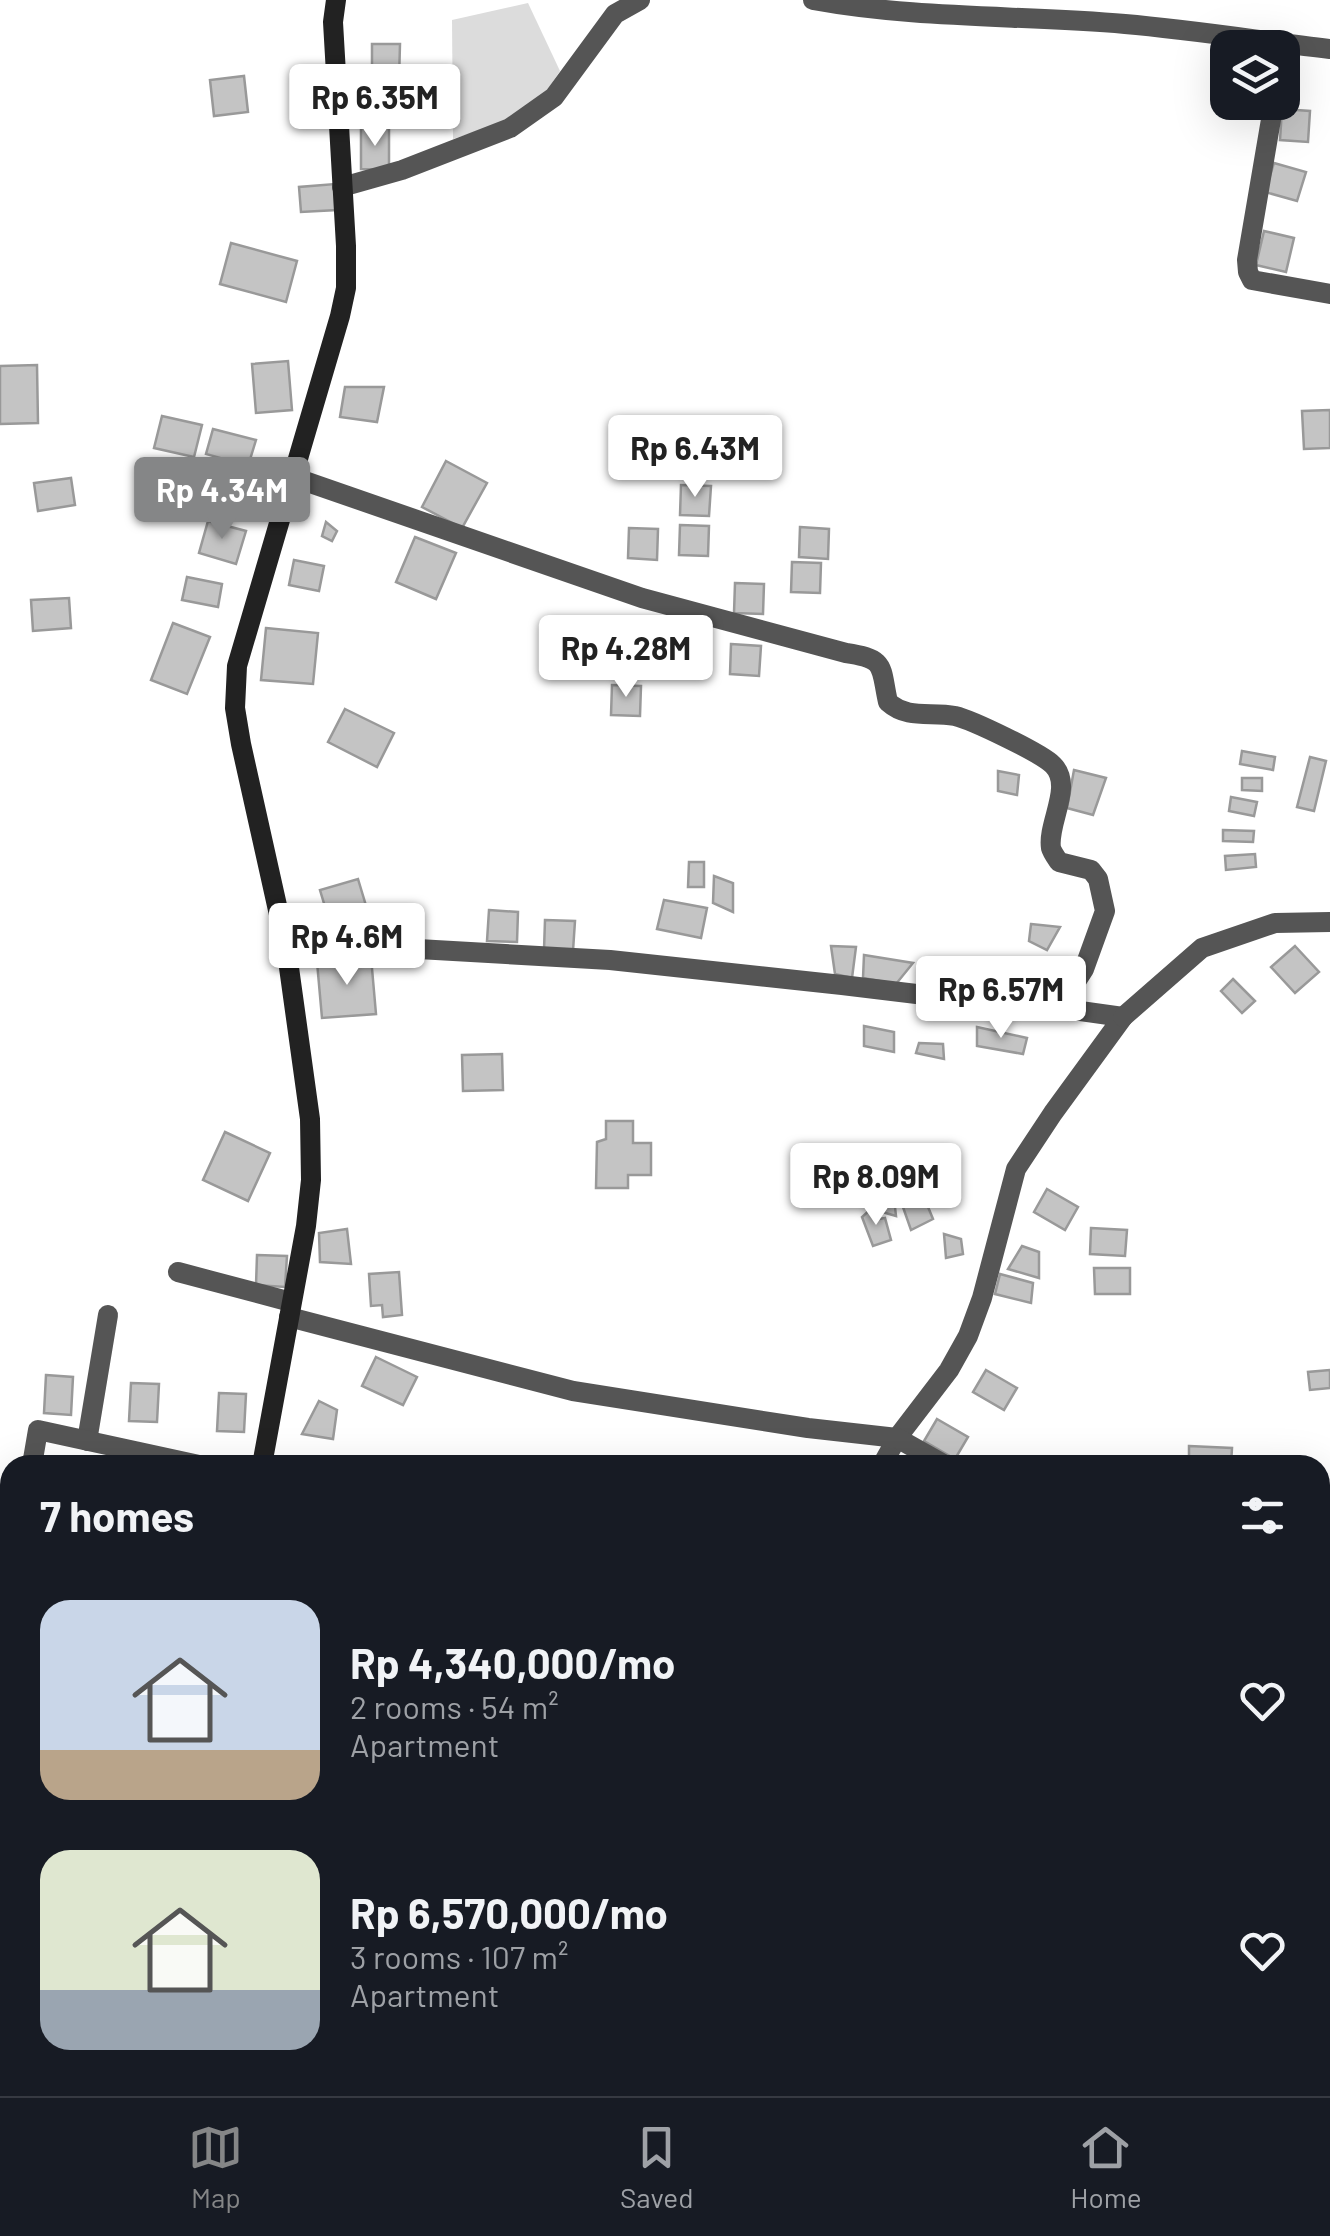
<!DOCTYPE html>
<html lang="en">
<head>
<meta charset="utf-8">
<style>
	body { margin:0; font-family:Barlow,sans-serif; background:#242831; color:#f1f3f6; height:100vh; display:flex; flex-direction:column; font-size:38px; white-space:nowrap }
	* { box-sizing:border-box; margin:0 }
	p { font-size:32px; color:#9ea1a6 }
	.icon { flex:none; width:55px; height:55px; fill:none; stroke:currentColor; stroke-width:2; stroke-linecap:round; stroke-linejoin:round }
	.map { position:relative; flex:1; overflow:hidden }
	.sheet { position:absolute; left:0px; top:1455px; width:1330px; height:642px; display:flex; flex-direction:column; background:#171b24; border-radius:30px 30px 0 0; box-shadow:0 10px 40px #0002 }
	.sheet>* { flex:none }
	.buttons { position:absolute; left:1210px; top:30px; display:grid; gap:20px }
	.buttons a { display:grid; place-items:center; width:90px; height:90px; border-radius:20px; background:#171b24; box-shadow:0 10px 40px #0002; font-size:50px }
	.price { position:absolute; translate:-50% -85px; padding:0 22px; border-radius:10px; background:#fff; color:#222; font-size:32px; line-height:65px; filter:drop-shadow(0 2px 5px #0008) }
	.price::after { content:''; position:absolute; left:50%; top:60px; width:30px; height:22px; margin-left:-15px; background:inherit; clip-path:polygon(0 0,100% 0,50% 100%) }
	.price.on { background:#858687; color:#fff }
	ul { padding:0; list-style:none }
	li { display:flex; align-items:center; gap:30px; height:250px; padding:0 40px }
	li span { display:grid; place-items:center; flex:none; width:280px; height:200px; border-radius:30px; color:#555 }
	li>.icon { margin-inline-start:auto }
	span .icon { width:120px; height:120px; fill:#fffc; stroke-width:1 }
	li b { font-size:42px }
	h2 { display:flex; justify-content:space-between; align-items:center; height:120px; padding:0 40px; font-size:42px }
	.tabs { display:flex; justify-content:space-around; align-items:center; height:140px; border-top:2px solid #363941; background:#171b24; font-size:28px; color:#9ea1a6 }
	.tabs a { display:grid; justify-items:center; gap:5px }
	.tabs .on { color:#858687 }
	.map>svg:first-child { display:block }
</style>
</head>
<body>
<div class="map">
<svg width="1330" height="2096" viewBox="0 0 1330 2096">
	<rect width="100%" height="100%" fill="#fff"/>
	<path fill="#dcdcdc" d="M528 3 560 71 546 92 502 123 453 139 452 20Z"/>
	<g fill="#c4c4c4" stroke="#999" stroke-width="2.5">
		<path d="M372 44H400L399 81 372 80Z"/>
		<path d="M244 76 248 112 214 116 210 80Z"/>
		<path d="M1282 109 1310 111 1308 142 1280 140Z"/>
		<path d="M361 128H389V170L361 169Z"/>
		<path d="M1274 163 1306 172 1297 201 1265 192Z"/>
		<path d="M335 184 337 210 301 212 299 187Z"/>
		<path d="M1264 231 1294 238 1286 272 1256 265Z"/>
		<path d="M231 243 297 261 286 302 220 284Z"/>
		<path d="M288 361 292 410 256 413 252 364Z"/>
		<path d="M37 365 38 423 0 424V366Z"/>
		<path d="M345 387H384L377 422 340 417Z"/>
		<path d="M1330 410V448L1304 449 1302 411Z"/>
		<path d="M162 416 202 425 194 457 154 448Z"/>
		<path d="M213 429 256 440 248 466 206 454Z"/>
		<path d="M446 461 487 483 462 528 422 507Z"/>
		<path d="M71 478 75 505 38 511 34 483Z"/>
		<path d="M681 485 711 486 709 516 680 515Z"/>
		<path d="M208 521 246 531 236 564 199 553Z"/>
		<path d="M326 522 337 531 332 541 322 536Z"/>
		<path d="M680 525 709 526 708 556 679 555Z"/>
		<path d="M800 527 829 529 828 559 799 557Z"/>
		<path d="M629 528 658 529 657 560 628 558Z"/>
		<path d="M415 537 456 553 436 599 396 582Z"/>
		<path d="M294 560 324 566 319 591 289 585Z"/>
		<path d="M792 562 821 563 820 593 791 592Z"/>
		<path d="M187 577 222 584 218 607 182 600Z"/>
		<path d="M735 583 764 584 763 614 734 613Z"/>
		<path d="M69 598 71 628 33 631 31 600Z"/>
		<path d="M173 623 210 637 187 694 151 680Z"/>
		<path d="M656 626 685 628 684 658 655 657Z"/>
		<path d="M266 628 318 633 313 684 261 680Z"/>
		<path d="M590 631 619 632 618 662 588 661Z"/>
		<path d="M731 644 761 646 759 676 730 674Z"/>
		<path d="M612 685 641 686 640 716 611 715Z"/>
		<path d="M345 709 394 733 377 767 328 742Z"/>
		<path d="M1242 751 1275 757 1273 770 1240 764Z"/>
		<path d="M1310 757 1326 761 1314 811 1297 807Z"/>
		<path d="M1074 770 1106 778 1093 815 1067 808Z"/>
		<path d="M998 771 1019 775 1017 795 998 791Z"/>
		<path d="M1242 778H1262V791L1242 790Z"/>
		<path d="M1231 797 1257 802 1254 816 1229 811Z"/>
		<path d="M1223 830 1254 831 1253 842 1223 841Z"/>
		<path d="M1255 854 1256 867 1226 870 1225 856Z"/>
		<path d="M689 862H704V887H688Z"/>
		<path d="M714 876 733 883V912L713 903Z"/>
		<path d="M358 879 370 919 332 930 320 890Z"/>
		<path d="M664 900 707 908 701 938 657 929Z"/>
		<path d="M489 910 518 912 517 942 487 941Z"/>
		<path d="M545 920 575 921 573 951 544 950Z"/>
		<path d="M1031 924 1060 927 1047 950 1029 941Z"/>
		<path d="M831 946 856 947 852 978 835 974Z"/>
		<path d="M1295 946 1319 972 1295 993 1271 967Z"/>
		<path d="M864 955 913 963 896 984 863 978Z"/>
		<path d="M371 957 376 1014 322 1018 317 962Z"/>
		<path d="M1233 979 1255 1001 1242 1013 1221 991Z"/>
		<path d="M864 1026 894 1032V1052L864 1046Z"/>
		<path d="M977 1027 1027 1038 1023 1054 977 1046Z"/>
		<path d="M919 1043 943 1044 944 1059 916 1053Z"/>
		<path d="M502 1054 503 1090 463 1091 462 1055Z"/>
		<path d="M606 1121H633V1143H651V1175H628V1188H596L597 1142 606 1139Z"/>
		<path d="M225 1132 270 1153 248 1201 203 1180Z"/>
		<path d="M918 1183 933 1219 911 1230 897 1190Z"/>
		<path d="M1047 1189 1078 1207 1065 1230 1034 1212Z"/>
		<path d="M879 1198H894L896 1216 882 1212Z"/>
		<path d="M874 1206 879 1219 885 1218 891 1240 873 1246 862 1217Z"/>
		<path d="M1091 1228 1127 1230 1125 1256 1090 1254Z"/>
		<path d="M347 1229 351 1264 320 1262 319 1233Z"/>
		<path d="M944 1234 961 1239 963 1254 946 1258Z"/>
		<path d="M1022 1246 1039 1252V1278L1008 1269Z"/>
		<path d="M257 1255 287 1256 285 1287 256 1285Z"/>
		<path d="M1094 1268H1130V1294H1095Z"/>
		<path d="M399 1272 402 1315 383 1317 382 1305 371 1306 369 1274Z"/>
		<path d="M1000 1274 1033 1283 1031 1303 995 1294Z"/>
		<path d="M376 1357 417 1377 403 1405 362 1386Z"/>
		<path d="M986 1370 1017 1388 1004 1410 973 1392Z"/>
		<path d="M1330 1370V1388L1310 1390 1308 1372Z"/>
		<path d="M46 1375 73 1377 71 1415 44 1413Z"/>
		<path d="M131 1383 159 1384 157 1422 129 1421Z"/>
		<path d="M219 1393 246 1394 244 1432 217 1431Z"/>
		<path d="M319 1401 337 1410 333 1439 302 1434Z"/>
		<path d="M937 1419 968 1437 955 1459 924 1441Z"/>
		<path d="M1189 1446 1232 1448 1231 1465H1189Z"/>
		<path d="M0 1593H10V1616L0 1615Z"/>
		<path d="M0 1632 10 1636 9 1648 0 1647Z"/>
		<path d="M0 1814 10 1815V1837L0 1835Z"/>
		<rect x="0" y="1848" width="10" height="24"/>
		<rect x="0" y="1885" width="10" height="25"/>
		<rect x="0" y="1919" width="10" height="24"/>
		<rect x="137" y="2088" width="27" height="8"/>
		<path d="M446 2088 478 2092V2096H445Z"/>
		<path d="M649 2088H685L686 2092 650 2095Z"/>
		<path d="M804 2088H840L841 2096H805Z"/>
		<path d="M782 2089V2096H750V2090Z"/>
	</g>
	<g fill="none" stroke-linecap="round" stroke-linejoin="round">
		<g stroke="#555" stroke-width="20">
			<path d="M813 0C916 19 1021 15 1125 24 1194 30 1262 41 1330 49"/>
			<path d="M1274 102 1247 260 1248 272 1252 280 1330 294"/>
			<path d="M342 187 402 170 510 128 554 97 615 14 640 0"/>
			<path d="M293 477 642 598 846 653C887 659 880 666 888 702 908 720 931 711 955 716 972 720 1041 753 1053 765 1074 786 1047 823 1051 848 1052 852 1057 859 1059 862L1091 870 1098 879 1105 911 1084 969 1059 1008"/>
			<path d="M286 946 348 945 610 960 842 985 991 1003 1030 1004 1123 1017 1053 1113 1016 1169 982 1298 968 1336 949 1370 897 1438 882 1465"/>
			<path d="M1123 1017 1202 948 1275 923 1330 922"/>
			<path d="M178 1272 291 1302"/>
			<path d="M289 1317 573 1391 808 1428 897 1438 945 1465"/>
			<path d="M87 1441 108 1315"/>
			<path d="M32 1465 38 1430 199 1465"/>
			<path d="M1320 1513 1330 1502"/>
			<path d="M0 1571 10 1572"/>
			<path d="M1320 1644 1330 1647"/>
			<path d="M0 1780 10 1782"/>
			<path d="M0 1954H10"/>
			<path d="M204 2088 227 2096"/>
			<path d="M1042 2088 1125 2096"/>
			<path d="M169 2096V2088"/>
			<path d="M797 2096V2088"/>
		</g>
		<g stroke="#222" stroke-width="20">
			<path d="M262 1465 306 1226 311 1180 310 1119 286 946 241 744 235 708 237 666 340 316 346 288V246L333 22 336 0"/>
			<path d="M112 2096 117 2088"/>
		</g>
	</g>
</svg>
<div class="buttons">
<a><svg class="icon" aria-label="layers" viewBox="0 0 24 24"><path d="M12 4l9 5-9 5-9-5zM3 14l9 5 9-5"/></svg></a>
</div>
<b class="price" style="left:375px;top:149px">Rp 6.35M</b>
<b class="price" style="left:695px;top:500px">Rp 6.43M</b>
<b class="price on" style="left:222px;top:542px">Rp 4.34M</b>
<b class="price" style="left:626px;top:700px">Rp 4.28M</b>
<b class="price" style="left:347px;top:988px">Rp 4.6M</b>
<b class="price" style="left:1001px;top:1041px">Rp 6.57M</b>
<b class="price" style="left:876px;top:1228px">Rp 8.09M</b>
<section class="sheet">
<h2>7 homes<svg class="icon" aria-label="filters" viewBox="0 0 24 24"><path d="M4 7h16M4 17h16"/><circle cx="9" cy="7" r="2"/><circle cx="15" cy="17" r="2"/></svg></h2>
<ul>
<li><span style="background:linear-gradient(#c9d6e8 75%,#b9a48a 0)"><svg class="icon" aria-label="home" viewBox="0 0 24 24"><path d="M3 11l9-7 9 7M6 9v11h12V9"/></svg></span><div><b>Rp 4,340,000/mo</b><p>2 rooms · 54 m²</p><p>Apartment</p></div><svg class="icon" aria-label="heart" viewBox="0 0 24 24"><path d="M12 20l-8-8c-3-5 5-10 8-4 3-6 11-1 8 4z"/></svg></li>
<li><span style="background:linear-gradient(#dfe7d0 70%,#9aa5b1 0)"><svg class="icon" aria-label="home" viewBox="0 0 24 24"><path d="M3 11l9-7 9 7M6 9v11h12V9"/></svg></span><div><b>Rp 6,570,000/mo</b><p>3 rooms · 107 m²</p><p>Apartment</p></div><svg class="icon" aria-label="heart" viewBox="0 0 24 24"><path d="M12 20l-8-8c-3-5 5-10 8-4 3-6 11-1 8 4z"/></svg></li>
</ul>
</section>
</div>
<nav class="tabs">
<a class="on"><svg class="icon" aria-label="map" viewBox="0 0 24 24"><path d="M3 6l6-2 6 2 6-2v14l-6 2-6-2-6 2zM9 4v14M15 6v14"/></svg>Map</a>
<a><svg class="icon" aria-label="saved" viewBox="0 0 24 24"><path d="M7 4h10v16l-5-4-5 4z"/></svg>Saved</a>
<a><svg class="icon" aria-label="home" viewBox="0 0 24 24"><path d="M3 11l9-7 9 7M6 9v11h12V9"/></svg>Home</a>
</nav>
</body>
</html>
